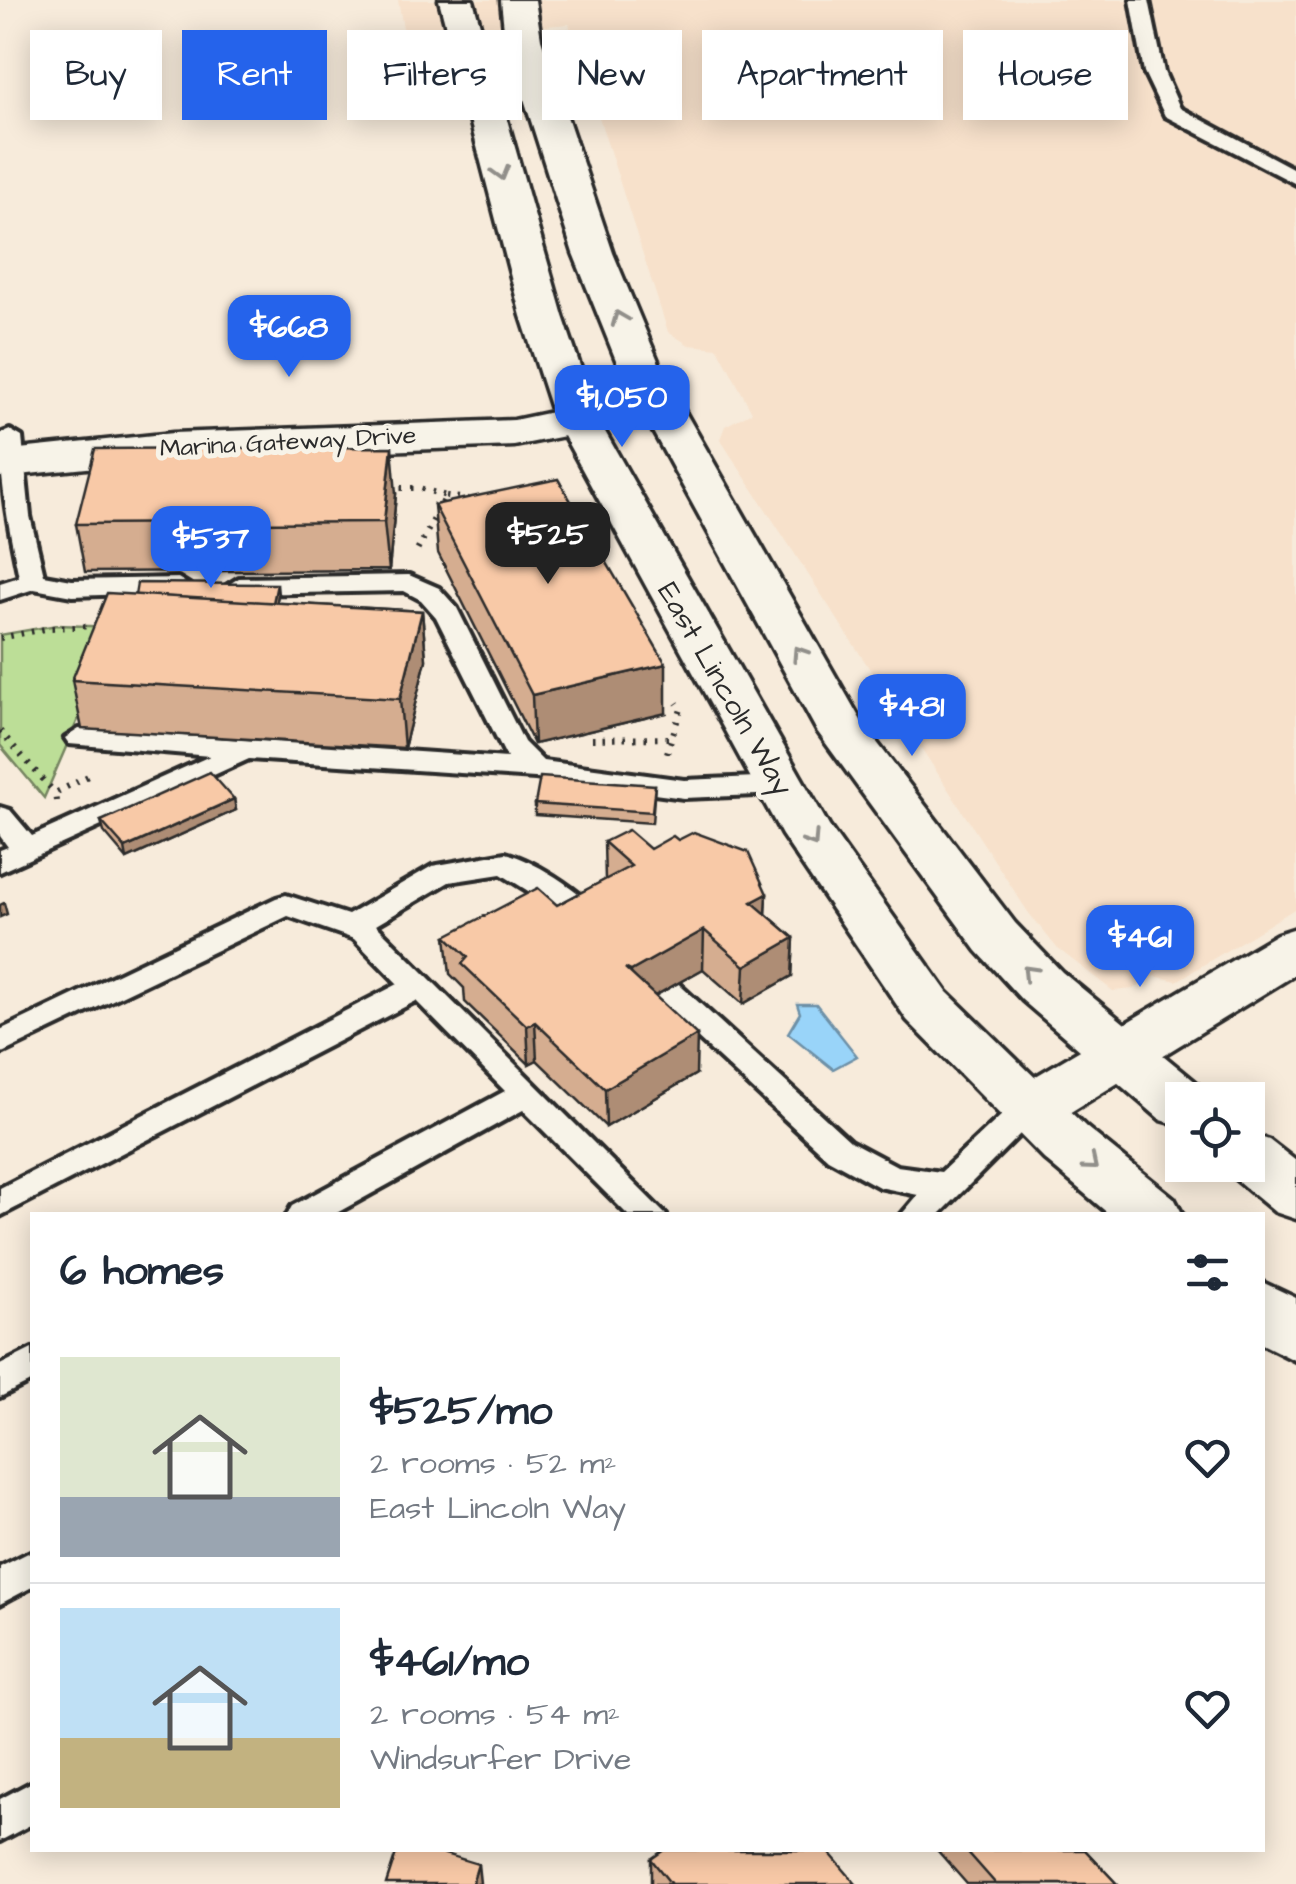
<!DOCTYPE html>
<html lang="en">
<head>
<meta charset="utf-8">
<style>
	body { margin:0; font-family:"Architects Daughter",sans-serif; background:#f2f2f3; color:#1f2937; height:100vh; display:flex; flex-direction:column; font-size:38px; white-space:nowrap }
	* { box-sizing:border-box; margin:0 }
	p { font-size:32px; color:#747a83 }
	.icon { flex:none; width:55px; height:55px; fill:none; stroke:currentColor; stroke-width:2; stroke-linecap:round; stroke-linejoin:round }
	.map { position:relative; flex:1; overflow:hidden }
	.side { position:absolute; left:30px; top:1212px; width:1235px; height:640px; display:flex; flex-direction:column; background:#fff; border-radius:0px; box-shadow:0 5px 25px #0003 }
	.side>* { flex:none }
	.guide { position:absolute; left:30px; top:30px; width:1238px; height:90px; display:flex; gap:20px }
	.tools { position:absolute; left:1165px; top:1082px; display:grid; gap:20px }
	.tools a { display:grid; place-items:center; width:100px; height:100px; border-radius:0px; background:#fff; box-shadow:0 5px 25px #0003; font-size:50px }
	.price { position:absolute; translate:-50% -85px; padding:0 22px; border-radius:20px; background:#2563eb; color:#fff; font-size:32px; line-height:65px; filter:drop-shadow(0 2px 5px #0008) }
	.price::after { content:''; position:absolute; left:50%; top:60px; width:30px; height:22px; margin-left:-15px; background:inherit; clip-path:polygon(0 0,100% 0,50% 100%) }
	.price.current { background:#222; color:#fff }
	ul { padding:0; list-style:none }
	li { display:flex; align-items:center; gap:30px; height:250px; padding:0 30px }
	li+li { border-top:2px solid #e0e1e3 }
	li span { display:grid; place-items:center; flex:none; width:280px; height:200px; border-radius:0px; color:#555 }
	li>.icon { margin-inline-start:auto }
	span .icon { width:120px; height:120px; fill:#fffc; stroke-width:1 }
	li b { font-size:42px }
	h2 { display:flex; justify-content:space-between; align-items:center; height:120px; padding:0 30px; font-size:42px }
	.tag { padding:0 35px; border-radius:0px; background:#fff; box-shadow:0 5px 25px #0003; font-size:35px; line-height:90px }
	.tag.current { background:#2563eb; color:#fff }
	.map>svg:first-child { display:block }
</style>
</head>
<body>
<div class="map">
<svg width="1296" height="1884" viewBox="0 0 1296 1884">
	<rect width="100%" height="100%" fill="#f7ebdb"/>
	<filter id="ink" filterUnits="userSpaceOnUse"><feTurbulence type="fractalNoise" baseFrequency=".01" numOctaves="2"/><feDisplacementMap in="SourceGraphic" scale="20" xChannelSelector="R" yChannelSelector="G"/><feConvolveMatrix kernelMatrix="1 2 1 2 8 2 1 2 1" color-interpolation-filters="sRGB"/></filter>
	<g filter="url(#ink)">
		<path fill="#f7e1cb" d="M398 0H1296V908L1177 981 1154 976 1134 989 1113 991 1057 948 1028 912 720 439 725 426 752 412 718 348 689 345 668 332 569 24 405 39Z"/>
		<path fill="#bcde97" stroke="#748461" stroke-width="2.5" d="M57 625 118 627 44 798 0 745V635Z"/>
		<path fill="#99d4f9" stroke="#6d90a7" stroke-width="2.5" d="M797 1004H816L857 1056 833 1069 788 1033 800 1013Z"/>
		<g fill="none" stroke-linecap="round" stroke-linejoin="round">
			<defs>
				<g id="service">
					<path d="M1131 0H1149L1164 72 1180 108 1296 170V184L1165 116 1144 72Z"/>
					<path d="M10 430 22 437 30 516 44 575 72 580 178 578 191 586 187 592 72 596 34 589 0 600V583L19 577C9 529 0 483 0 434Z"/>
					<path d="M409 575 439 588 457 608 524 742 543 761 684 780 780 776 794 785 780 794 684 798 535 778 249 759 0 872V850L8 847 0 836V807L10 810 32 836 210 756 69 744 65 738 79 729 507 758 436 617 421 600 404 591 239 594 226 586 239 578Z"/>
					<path d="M506 853C538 862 592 897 609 926L605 933H583L554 907 501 874 449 882 376 925 666 1215H628L523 1110 333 1215H287L292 1206 505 1091 416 1001 0 1216V1188L398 984 354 939 288 916 0 1054V1030L276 898 286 895 348 915 432 866Z"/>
					<path d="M636 952 647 955 850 1141 897 1166 941 1172 1019 1099 1030 1096 1041 1099 1046 1108 939 1215H901L918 1195 879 1187 828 1159 625 971 621 963 625 955Z"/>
					<path d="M32 1349V1381L0 1397V1365Z"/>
					<path d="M32 1551V1587L0 1604V1567Z"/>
					<path d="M32 1782V1824L0 1841V1799Z"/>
				</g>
				<path id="minor" d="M1296 928V974L1051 1124 1030 1130 1009 1124 1001 1108 1009 1092 1277 934Z"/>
				<g id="tertiary">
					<path d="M439 0H473L563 316 593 404 610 401 625 405 632 414 625 423 603 428 829 826 947 992 1086 1127 1174 1198 1183 1215H1110L1044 1159 907 1020 782 835 564 436 514 446 173 459 0 477V451L173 433 514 420 552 412 521 316Z"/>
					<path d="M501 0H535L541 39 613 253 664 375 863 724 1015 923 1062 972 1203 1088 1209 1100H1182V1126L1161 1120 1022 1000 977 951 817 731 622 375 573 253 505 39Z"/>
					<path d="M1248 1133 1269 1140 1296 1161V1219L1275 1212 1227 1172 1223 1165H1248Z"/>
					<path d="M1262 1282 1296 1298V1361L1262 1344Z"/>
				</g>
			</defs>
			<use href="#service" stroke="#2b2b2b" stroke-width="8"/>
			<use href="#minor" stroke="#2b2b2b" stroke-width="7"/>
			<use href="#tertiary" stroke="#2b2b2b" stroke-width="7"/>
			<g stroke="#2b2b2b" stroke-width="6" stroke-dasharray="2.5 8" stroke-linecap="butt">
				<path d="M390 488H419L446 496 417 551"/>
				<path d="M446 496 469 499"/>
				<path d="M0 638 50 628 97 626"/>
				<path d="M0 731 55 793"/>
				<path d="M592 739 671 738"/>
				<path d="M667 753 681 709 677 703"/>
				<path d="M56 801 55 793 94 773"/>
			</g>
			<use href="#service" fill="#f7f3e8" fill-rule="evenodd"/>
			<use href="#minor" fill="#f7f3e8" fill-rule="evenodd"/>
			<use href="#tertiary" fill="#f7f3e8" fill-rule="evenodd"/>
		</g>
		<g fill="#d5ad90" stroke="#2b2b2b" stroke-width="2.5">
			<path d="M396 494 389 570 85 572 76 524Z"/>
			<path d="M434 505 666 713 534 744 438 553Z"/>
			<path d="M278 595 276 603 422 611 426 660 404 748 82 729 72 680Z"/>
			<path d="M655 785 652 823 535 815V804Z"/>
			<path d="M234 799 236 810 127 859 104 832 101 821Z"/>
			<path d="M678 840 767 894 766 914 794 938 792 976 743 1004 703 969 655 996 696 1074 606 1127 537 1060 529 1064 465 1002 464 988 450 974 446 936 557 905 605 880 604 842 650 849Z"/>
			<path d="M937 1850H1085L1117 1884H967Z"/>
			<path d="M651 1859 856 1884H651Z"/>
		</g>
		<g fill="#ae8d75" stroke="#2b2b2b" stroke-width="2.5">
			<path d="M392 447 396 494 389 570 384 522Z"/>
			<path d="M277 584 278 595 274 617 272 606Z"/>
			<path d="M422 611 426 660 404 748 400 699Z"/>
			<path d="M666 664V713L534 744 532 695Z"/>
			<path d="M234 799 236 810 127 859 125 848Z"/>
			<path d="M767 894 765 932 752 902Z"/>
			<path d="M4 903 7 914 0 917V905Z"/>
			<path d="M704 930 703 969 631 1009V971Z"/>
			<path d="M794 938 792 976 743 1004 745 966Z"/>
			<path d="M535 1022 537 1060 529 1064 527 1026Z"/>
			<path d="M697 1035 696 1074 606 1127 605 1089Z"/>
			<path d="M478 1864 480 1883V1884H472Z"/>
		</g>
		<g fill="#f8c9a7" stroke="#2b2b2b" stroke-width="2.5">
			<path d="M392 447 384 522 76 524 95 449Z"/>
			<path d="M558 479 666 664 532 695 434 505Z"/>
			<path d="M137 583 277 584 273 603 135 595Z"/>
			<path d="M107 593 422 611 400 699 72 680Z"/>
			<path d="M210 772 234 799 125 848 101 821Z"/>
			<path d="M540 777 655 785 652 812 535 804Z"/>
			<path d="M628 830 650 849 673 836 678 840 694 832 748 852 767 894 752 902 794 938 745 966 704 930 631 971 625 968 697 1035 605 1089 535 1022 527 1026 462 964 468 957 446 936 538 888 557 905 631 866 604 842Z"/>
			<path d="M397 1850H432L478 1864 472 1884H386Z"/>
			<path d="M664 1850H827L856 1884H671L651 1859Z"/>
			<path d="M966 1850H1085L1117 1884H996Z"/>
		</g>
		<defs><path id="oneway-chevron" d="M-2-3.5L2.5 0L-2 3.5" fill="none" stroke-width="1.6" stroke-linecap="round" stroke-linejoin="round" transform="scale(2.5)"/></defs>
		<g stroke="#918f8a">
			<use href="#oneway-chevron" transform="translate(501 173) rotate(74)"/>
			<use href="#oneway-chevron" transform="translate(619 318) rotate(-112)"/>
			<use href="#oneway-chevron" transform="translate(799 653) rotate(-123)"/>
			<use href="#oneway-chevron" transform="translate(812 840) rotate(57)"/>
			<use href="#oneway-chevron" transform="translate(1029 972) rotate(-134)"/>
			<use href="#oneway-chevron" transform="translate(1091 1164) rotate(40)"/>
		</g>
	</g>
	<g text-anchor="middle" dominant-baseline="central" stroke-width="10" stroke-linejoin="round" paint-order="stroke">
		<g font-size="25" fill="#2b2b2b" stroke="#f7f3e8">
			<text transform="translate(288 442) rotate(-3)">Marina Gateway Drive</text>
		</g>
		<g font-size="30" fill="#2b2b2b" stroke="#f7f3e8">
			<text transform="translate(725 689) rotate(60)">East Lincoln Way</text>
		</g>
	</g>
</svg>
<div class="tools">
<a><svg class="icon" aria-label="locate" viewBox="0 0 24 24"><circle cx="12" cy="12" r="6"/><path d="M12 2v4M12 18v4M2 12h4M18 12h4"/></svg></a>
</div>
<b class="price" style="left:289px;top:380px">$668</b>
<b class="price" style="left:622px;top:450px">$1,050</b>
<b class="price current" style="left:548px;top:587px">$525</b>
<b class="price" style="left:211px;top:591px">$537</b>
<b class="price" style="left:912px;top:759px">$481</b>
<b class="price" style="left:1140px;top:990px">$461</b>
<div class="guide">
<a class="tag">Buy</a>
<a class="tag current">Rent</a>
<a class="tag">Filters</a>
<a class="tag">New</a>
<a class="tag">Apartment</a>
<a class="tag">House</a>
</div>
<section class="side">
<h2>6 homes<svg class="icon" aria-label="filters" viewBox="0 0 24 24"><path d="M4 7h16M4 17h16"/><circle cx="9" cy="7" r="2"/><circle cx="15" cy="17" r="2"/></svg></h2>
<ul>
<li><span style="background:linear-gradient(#dfe7d0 70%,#9aa5b1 0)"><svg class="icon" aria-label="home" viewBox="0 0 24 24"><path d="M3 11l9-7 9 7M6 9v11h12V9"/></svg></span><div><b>$525/mo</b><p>2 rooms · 52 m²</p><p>East Lincoln Way</p></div><svg class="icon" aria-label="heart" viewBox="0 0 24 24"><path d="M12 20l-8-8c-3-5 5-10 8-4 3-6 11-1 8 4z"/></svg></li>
<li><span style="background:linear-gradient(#bfe0f5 65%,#c2b280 0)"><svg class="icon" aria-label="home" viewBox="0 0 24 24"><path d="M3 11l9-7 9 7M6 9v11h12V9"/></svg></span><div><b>$461/mo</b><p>2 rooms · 54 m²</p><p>Windsurfer Drive</p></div><svg class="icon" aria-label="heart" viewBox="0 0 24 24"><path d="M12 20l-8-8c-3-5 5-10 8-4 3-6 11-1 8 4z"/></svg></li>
</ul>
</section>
</div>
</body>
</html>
